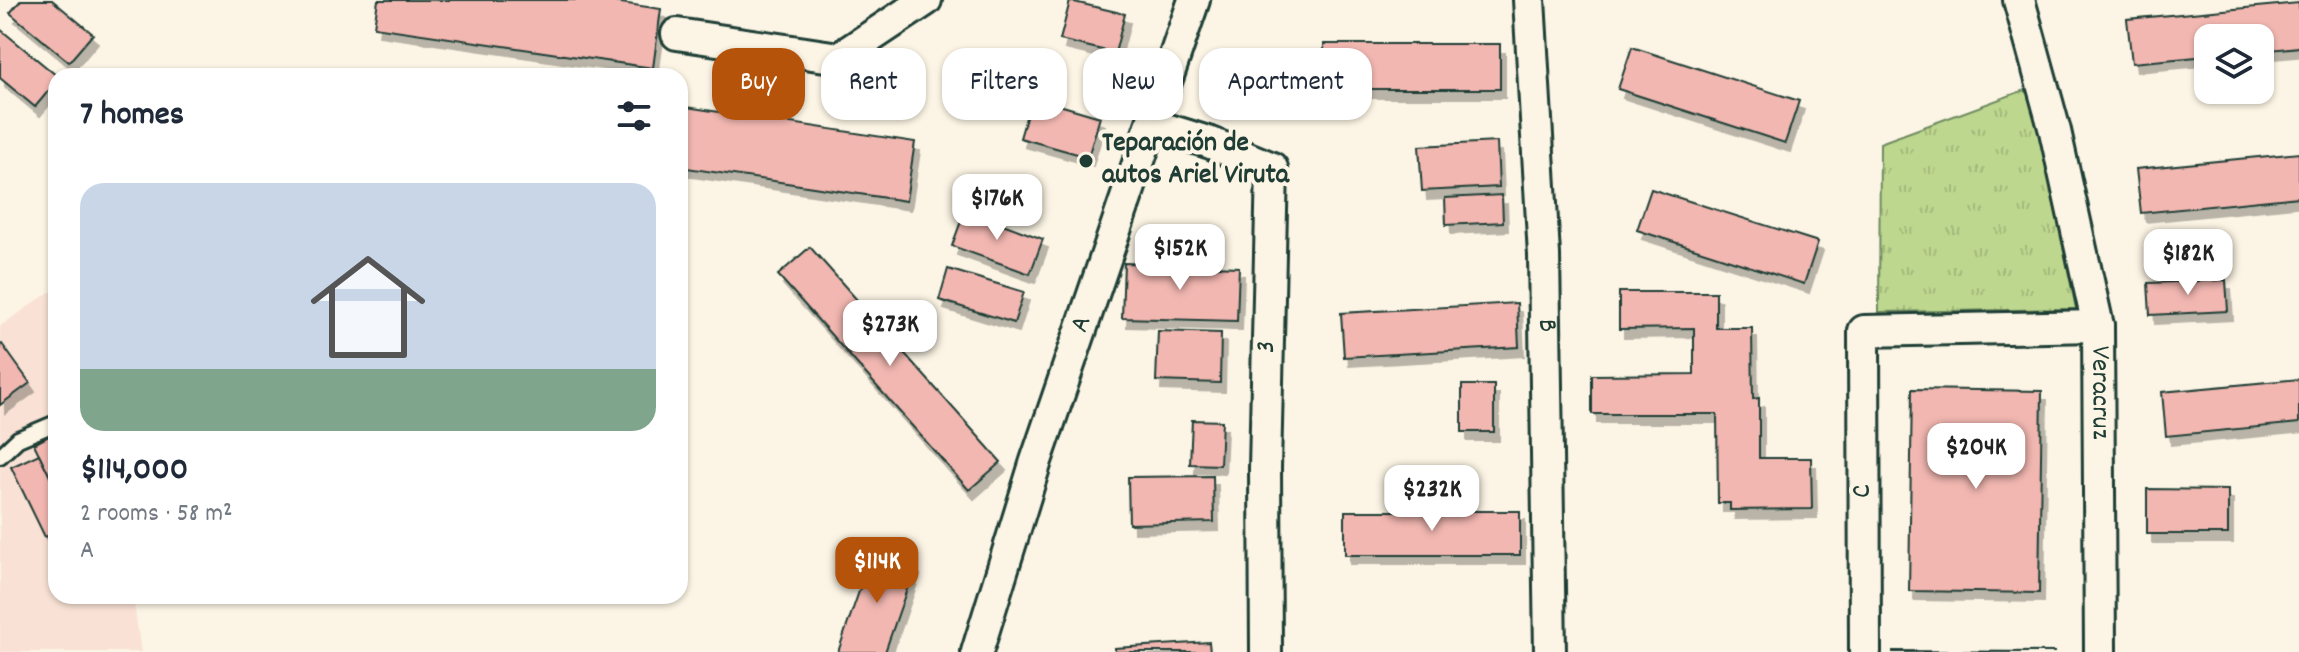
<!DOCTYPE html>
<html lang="en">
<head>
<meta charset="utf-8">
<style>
	body { margin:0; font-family:Dekko,sans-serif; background:#f2f2f3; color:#1f2937; height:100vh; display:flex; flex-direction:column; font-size:30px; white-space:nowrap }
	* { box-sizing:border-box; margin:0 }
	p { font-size:26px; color:#747a83 }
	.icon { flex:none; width:44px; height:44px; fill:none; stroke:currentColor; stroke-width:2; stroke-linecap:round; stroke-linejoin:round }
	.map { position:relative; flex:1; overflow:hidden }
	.drawer { position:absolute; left:48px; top:68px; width:640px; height:536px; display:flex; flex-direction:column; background:#fff; border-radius:24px; box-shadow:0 2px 6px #0004 }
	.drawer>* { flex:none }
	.banner { position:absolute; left:712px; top:48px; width:760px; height:72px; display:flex; gap:16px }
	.controls { position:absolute; left:2194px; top:24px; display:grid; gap:16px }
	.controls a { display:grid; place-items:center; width:80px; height:80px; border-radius:16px; background:#fff; box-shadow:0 2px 6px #0004; font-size:40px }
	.price { position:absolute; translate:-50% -68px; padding:0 18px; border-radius:16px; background:#fff; color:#222; font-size:26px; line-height:52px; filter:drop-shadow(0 2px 4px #0008) }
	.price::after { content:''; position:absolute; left:50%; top:48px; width:24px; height:18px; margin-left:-12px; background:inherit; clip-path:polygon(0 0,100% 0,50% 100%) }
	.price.selected { background:#b45309; color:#fff }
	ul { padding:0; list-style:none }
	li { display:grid; align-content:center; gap:16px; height:424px; padding:0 32px }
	li span { display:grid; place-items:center; height:248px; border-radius:24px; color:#555 }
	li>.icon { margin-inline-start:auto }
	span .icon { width:144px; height:144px; fill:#fffc; stroke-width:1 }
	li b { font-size:34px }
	h2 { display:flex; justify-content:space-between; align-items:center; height:96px; padding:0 32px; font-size:34px }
	.tag { padding:0 28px; border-radius:24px; background:#fff; box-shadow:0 2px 6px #0004; font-size:28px; line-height:72px }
	.tag.selected { background:#b45309; color:#fff }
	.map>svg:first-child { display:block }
</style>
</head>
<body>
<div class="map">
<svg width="2299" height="652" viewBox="0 0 2299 652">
	<defs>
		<pattern id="grass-tufts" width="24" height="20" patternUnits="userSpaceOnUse" patternTransform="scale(2)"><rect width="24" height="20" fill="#bed78e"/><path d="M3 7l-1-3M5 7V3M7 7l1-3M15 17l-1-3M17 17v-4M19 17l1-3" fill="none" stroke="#a3b97b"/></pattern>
		<filter id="shadow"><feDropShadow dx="5" dy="9" stdDeviation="0" flood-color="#0004"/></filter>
	</defs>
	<rect width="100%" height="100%" fill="#fcf5e5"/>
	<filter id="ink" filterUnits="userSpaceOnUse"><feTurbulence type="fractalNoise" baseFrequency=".0125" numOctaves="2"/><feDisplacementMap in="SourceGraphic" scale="16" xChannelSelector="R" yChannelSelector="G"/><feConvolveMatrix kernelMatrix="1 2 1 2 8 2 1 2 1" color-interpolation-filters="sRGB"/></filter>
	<g filter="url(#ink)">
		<path fill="#f9e2d5" d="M56 291V596H133L141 652H0V326L48 293Z"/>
		<path fill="url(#grass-tufts)" stroke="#6e8a61" stroke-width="2" d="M2030 88 2076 309 1879 312 1880 143Z"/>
		<g fill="#f2b7b1" stroke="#1f3d34" stroke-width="2" filter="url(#shadow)">
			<path d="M21 0H52L93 34 69 62 10 13Z"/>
			<path d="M378 0H601L661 9 653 68 374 27Z"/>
			<path d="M1070 1 1125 14 1115 53 1060 40Z"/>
			<path d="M2299 3V47L2260 51V38H2208V56L2132 63 2127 19Z"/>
			<path d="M0 29 57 76 56 82 35 107 0 78Z"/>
			<rect x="1324" y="44" width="176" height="45"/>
			<path d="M1632 47 1799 101 1785 143 1618 89Z"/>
			<path d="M1032 97 1100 117 1088 157 1020 138Z"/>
			<path d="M680 106 915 142 906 201 680 167Z"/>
			<path d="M1497 142 1499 187 1422 191 1419 146Z"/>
			<path d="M2299 153V197L2141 213 2136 169Z"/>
			<path d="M1651 189 1818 242 1804 284 1637 230Z"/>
			<path d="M1502 195 1503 222 1446 225 1445 198Z"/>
			<path d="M965 210 1043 239 1030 274 952 246Z"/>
			<path d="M810 247 1001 462 969 490 778 275Z"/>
			<path d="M1124 263 1239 267 1237 321 1122 318Z"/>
			<path d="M948 269 1024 292 1014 323 939 300Z"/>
			<path d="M2226 280 2228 311 2150 315 2148 283Z"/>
			<path d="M1619 292H1716V328H1752L1753 399 1759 398V458H1811L1812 509 1730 510V503H1718L1717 414H1592V375L1694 374V328L1619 329Z"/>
			<path d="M1517 303 1519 347 1344 357 1341 313Z"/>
			<path d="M1158 331 1221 333 1220 383 1156 381Z"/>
			<path d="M2 344 30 383 0 405V345Z"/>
			<path d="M2299 379V423L2166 436 2162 392Z"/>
			<rect x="1462" y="385" width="32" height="47"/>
			<path d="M1912 389 2042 391 2039 593 1909 591Z"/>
			<path d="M1192 420 1222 421 1220 465 1190 464Z"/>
			<path d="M56 432V489L34 444Z"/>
			<path d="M39 454 56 489V532L45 537 11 467Z"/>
			<path d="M1213 476 1214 522 1129 524 1128 477Z"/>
			<path d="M2147 489 2228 490V534H2147Z"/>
			<rect x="1345" y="511" width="175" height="44"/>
			<path d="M873 551 915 566 885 652H838Z"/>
			<path d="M1209 642 1210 652H1115V648Z"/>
			<path d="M1893 651 2055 652H1893Z"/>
		</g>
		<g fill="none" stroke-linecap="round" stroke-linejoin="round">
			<defs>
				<path id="lane" d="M0 456 18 439 56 423"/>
				<g id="street">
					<path id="s1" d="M1529 0 1544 255 1550 652"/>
					<path id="s2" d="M2019 0 2055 131 2098 326 2100 652"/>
					<path d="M677 34 839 58 926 0"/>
					<path d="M1153 125 1211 143 1272 168 1265 468 1266 652"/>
					<path id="s3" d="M977 652 1036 461 1194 0"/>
					<path d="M1865 652 1864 331 2098 326"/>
				</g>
			</defs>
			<use href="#lane" stroke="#1f3d34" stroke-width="20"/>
			<use href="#street" stroke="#1f3d34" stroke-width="36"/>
			<use href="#lane" stroke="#fcf5e5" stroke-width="14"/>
			<use href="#street" stroke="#fcf5e5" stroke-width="30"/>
		</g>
	</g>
	<circle fill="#1f3d34" stroke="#fcf5e5" stroke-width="3" cx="1086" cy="161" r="8"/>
	<g text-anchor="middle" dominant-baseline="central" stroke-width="8" stroke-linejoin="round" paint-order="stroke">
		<g font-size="28" font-weight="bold" fill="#1f3d34" stroke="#fcf5e5" text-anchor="start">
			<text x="1102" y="145">Teparación de<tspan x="1102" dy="32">autos Ariel Viruta</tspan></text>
		</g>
		<g font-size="28" fill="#1f3d34" stroke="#fcf5e5">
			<text stroke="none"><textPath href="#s3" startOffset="344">A</textPath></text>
			<text stroke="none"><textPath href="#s1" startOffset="326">B</textPath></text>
			<text transform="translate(1268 347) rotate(-89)">3</text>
			<text stroke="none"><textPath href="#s2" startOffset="402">Veracruz</textPath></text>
			<text transform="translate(1864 491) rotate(-90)">C</text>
		</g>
	</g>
</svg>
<div class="controls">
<a><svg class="icon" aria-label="layers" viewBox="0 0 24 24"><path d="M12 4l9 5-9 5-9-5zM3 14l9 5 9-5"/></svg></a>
</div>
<b class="price" style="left:997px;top:242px">$176K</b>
<b class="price" style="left:1180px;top:292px">$152K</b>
<b class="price" style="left:2188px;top:297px">$182K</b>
<b class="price" style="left:890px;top:368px">$273K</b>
<b class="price" style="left:1976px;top:491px">$204K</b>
<b class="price" style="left:1432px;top:533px">$232K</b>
<b class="price selected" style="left:877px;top:605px">$114K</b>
<div class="banner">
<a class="tag selected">Buy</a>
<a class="tag">Rent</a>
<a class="tag">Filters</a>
<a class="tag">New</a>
<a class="tag">Apartment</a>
</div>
<section class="drawer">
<h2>7 homes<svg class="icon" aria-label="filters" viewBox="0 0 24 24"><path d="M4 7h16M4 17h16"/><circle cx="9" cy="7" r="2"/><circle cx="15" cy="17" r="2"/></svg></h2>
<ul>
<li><span style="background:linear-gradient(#c9d6e8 75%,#7fa58c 0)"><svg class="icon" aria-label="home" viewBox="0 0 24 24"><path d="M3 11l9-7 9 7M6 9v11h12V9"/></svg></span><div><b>$114,000</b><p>2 rooms · 58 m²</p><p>A</p></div></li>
</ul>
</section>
</div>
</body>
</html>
